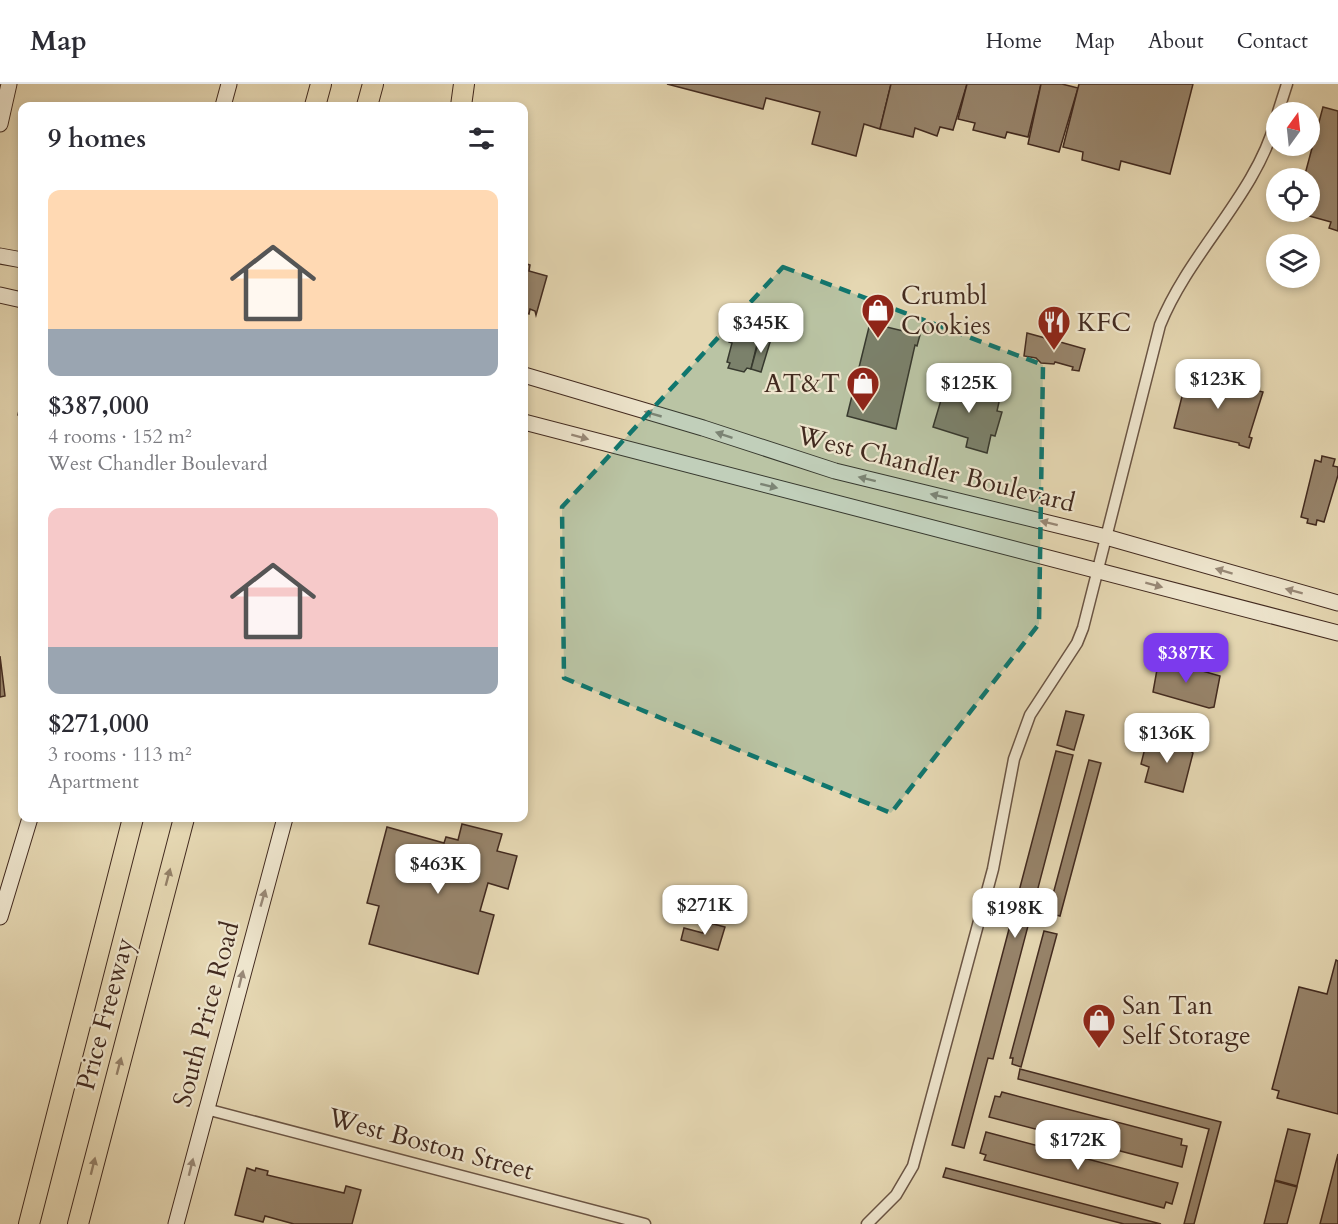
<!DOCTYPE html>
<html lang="en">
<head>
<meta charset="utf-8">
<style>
	body { margin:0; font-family:Cardo,serif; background:#f7f7f7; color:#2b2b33; height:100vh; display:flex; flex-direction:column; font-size:22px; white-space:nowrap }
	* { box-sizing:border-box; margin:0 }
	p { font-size:20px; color:#7c7c81 }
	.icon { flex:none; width:33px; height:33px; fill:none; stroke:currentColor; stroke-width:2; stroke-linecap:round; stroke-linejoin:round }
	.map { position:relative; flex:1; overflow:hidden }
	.sheet { position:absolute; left:18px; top:18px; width:510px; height:720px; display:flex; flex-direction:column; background:#fff; border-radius:12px; box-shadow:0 3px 9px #0003 }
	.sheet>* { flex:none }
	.needle { width:39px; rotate:15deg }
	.tools { position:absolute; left:1266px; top:18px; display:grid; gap:12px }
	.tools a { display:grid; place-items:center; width:54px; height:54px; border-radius:50%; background:#fff; box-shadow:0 3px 9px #0003; font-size:30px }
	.price { position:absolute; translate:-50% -51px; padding:0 14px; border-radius:12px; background:#fff; color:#222; font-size:20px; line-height:39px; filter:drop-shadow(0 2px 3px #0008) }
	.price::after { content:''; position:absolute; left:50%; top:36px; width:18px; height:14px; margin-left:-9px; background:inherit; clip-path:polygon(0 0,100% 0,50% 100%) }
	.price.current { background:#7c3aed; color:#fff }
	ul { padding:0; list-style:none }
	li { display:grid; align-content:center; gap:12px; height:318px; padding:0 30px }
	li span { display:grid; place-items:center; height:186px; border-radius:12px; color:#555 }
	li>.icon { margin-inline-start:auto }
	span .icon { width:108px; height:108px; fill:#fffc; stroke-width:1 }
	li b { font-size:26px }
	h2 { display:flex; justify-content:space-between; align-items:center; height:72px; padding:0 30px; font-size:26px }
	header { display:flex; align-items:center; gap:36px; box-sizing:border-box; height:84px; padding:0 30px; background:#fff; border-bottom:2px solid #e1e1e2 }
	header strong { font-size:28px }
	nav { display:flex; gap:33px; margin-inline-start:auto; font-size:21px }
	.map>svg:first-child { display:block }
</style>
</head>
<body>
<header>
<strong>Map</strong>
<nav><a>Home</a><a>Map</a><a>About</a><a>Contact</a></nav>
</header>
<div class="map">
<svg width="1338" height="1140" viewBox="0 0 1338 1140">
	<rect width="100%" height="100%" fill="#e5d7b2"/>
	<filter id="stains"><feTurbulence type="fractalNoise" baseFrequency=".00333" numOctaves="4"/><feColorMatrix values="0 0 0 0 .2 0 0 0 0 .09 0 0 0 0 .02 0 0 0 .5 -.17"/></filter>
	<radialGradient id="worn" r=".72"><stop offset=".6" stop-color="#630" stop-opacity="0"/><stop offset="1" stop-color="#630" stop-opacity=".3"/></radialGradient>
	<g fill="#97846b" stroke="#422a1f" stroke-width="1.5">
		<path d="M667 0H891L880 45 864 40 856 72 812 60 820 28 766 14 763 25Z"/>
		<path d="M891 0H967L953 46 940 43 937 52 915 44 913 53 880 45Z"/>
		<path d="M967 0H1041L1028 53 1007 48 1005 54 973 46 975 39 958 35Z"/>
		<path d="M1041 0H1062L1078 4 1059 68 1028 60Z"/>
		<path d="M1079 0H1193L1170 90 1121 77 1119 86 1082 76 1083 68 1063 63Z"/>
		<path d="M1323 23 1338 27V147L1329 144 1331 138 1295 128H1310V94H1304Z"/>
		<path d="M524 179 530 181 529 187 547 192 536 231 535 227 530 225 529 230 524 228Z"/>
		<path d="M746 231 756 234 755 238 762 240 751 285 747 284 744 288 728 284 730 279 727 278 732 259 729 258 732 247 734 248 737 234 745 236Z"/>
		<path d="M870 239 920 251 917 262 915 261 896 345 847 332Z"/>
		<path d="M1027 249 1049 255 1050 253 1054 254 1053 256 1085 265 1079 287 1072 286 1073 283 1055 278 1054 280 1041 279 1036 274 1024 272Z"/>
		<path d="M760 252 771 255 761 288 751 285Z"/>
		<path d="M1188 289 1263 308 1249 353 1252 354 1249 364 1239 361V359L1174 344Z"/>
		<path d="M947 296 1001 309 997 327 1002 328 995 352 991 351 987 369 966 363 968 354 933 343Z"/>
		<path d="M22 312V332L18 331Z"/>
		<path d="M1322 372 1335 375 1333 382 1338 383V391L1324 438 1317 436 1316 441 1307 439 1308 435 1301 433 1315 376 1321 378Z"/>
		<path d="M0 572 5 612 0 613Z"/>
		<path d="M1164 576 1220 592 1214 623 1209 624 1153 608 1158 580Z"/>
		<path d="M1066 627 1084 631 1074 666 1057 661Z"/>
		<path d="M1168 655 1179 659 1193 669 1183 708 1145 698 1149 683 1141 680 1147 656Z"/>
		<path d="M1056 667 1073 671 993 975 988 974 964 1064 952 1061Z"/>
		<path d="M1089 676 1101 679 1060 832 1048 829Z"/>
		<path d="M462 740 502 750 497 767 517 772 508 805 488 799 480 827 494 831 478 890 369 860 379 822 367 819 387 743 444 759 446 753 458 756Z"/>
		<path d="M706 838 725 843 718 866 681 856 684 844 703 849Z"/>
		<path d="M1044 847 1057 850 1021 983 1012 980 1013 974H1010Z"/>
		<path d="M1336 876 1338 877V1030L1277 1014 1279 1007 1272 1005 1299 903 1327 910Z"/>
		<path d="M1020 985 1221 1038 1194 1140H1184L1209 1045 1018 995Z"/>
		<path d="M1002 1008 1182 1055 1181 1061 1187 1062 1182 1083 989 1033 995 1012 1000 1013Z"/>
		<path d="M1288 1045 1310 1050 1297 1102 1275 1096Z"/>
		<path d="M986 1048 1178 1099 1172 1120 1166 1118 1164 1124 984 1076 986 1071 980 1069Z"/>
		<path d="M1338 1070V1140H1320Z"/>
		<path d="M247 1084 255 1087 256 1084 268 1087 267 1091 344 1109 346 1102 361 1106 352 1140H294L265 1132 263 1138 235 1131Z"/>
		<path d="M946 1084 1161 1140H1124L943 1093Z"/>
		<path d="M1275 1097 1297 1103 1287 1140H1264Z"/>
	</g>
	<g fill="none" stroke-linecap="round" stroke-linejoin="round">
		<defs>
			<g id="street">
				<path d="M1278 28 1287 0"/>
				<path d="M206 1025 645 1140"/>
				<path d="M867 1140 896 1111 913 1082 993 785 1014 675 1030 631 1077 559 1083 544 1160 241C1190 167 1255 112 1276 36"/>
			</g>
			<g id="secondary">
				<path d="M223 22 229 0"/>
				<path d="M0 40 9 0"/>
				<path d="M0 172 22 176"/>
				<path d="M0 211 22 216"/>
				<path d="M524 291 703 344 835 387 1106 453 1338 519"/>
				<path d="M524 338 1338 549"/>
				<path d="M0 833 30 734"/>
				<path d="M176 1140 285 734"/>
			</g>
			<g id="highway">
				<path d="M315 22 321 0"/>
				<path d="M367 22 373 0"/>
				<path d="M461 22 464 0"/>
				<path d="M29 1140 133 734"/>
				<path d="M78 1140 184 734"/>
			</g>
		</defs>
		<use href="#street" stroke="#6b5544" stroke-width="13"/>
		<use href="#secondary" stroke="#422a1f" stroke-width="17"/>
		<use href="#highway" stroke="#422a1f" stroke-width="22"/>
		<use href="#street" stroke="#eee5cd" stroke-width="10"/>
		<use href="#secondary" stroke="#eee5cd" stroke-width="15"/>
		<use href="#highway" stroke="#e5d7b2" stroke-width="20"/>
	</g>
	<defs><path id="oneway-solid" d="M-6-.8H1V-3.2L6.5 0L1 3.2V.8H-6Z" transform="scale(1.5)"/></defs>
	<g fill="#988876">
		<use href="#oneway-solid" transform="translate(653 330) rotate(-164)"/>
		<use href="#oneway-solid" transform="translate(724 351) rotate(-161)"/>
		<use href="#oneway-solid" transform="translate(580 353) rotate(15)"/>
		<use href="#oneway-solid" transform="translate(867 395) rotate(-166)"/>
		<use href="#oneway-solid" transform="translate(769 402) rotate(14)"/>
		<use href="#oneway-solid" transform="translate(939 412) rotate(-167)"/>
		<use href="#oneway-solid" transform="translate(1049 439) rotate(-166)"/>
		<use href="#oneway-solid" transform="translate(1224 487) rotate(-163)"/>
		<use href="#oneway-solid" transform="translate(1154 501) rotate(15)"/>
		<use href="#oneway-solid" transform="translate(1294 507) rotate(-165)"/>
		<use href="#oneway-solid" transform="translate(263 814) rotate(-74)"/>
		<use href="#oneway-solid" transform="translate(241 895) rotate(-76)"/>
		<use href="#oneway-solid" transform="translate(191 1083) rotate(-76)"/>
	</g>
	<g fill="#948068">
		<use href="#oneway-solid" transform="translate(168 793) rotate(-75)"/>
		<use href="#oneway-solid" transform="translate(119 982) rotate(-75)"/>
		<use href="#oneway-solid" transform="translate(93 1082) rotate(-76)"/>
	</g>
	<path fill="#0f766e" fill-opacity="0.2" stroke="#0f766e" stroke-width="4.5" stroke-dasharray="12 8" stroke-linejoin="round" d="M783 183 1043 281 1039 540 891 729 564 594 562 423Z"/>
	<defs>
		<symbol id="shop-pin" viewBox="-11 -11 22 30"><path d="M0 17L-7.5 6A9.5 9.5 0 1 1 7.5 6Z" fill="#8f2418" stroke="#eee5cd"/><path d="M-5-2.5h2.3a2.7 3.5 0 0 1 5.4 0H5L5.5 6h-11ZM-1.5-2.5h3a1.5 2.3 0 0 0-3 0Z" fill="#fff"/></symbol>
		<symbol id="restaurant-pin" viewBox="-11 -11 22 30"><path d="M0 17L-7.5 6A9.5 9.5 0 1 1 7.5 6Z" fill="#8f2418" stroke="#eee5cd"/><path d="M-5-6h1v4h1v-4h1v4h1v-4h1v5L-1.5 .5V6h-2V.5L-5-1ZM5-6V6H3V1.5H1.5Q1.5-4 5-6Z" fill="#fff"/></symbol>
	</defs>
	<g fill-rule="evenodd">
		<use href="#shop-pin" x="859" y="207" width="38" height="52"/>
		<use href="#restaurant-pin" x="1035" y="219" width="38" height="52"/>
		<use href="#shop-pin" x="844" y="280" width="38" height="52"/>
		<use href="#shop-pin" x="1080" y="917" width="38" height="52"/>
	</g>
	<g text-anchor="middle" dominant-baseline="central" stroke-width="4.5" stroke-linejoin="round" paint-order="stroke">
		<g font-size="26" fill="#422a1f" stroke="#eee5cd" text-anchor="start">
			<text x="901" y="211">Crumbl<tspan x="901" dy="30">Cookies</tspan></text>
			<text x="1077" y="238">KFC</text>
			<text x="840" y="299" text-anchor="end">AT&amp;T</text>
			<text x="1122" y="921">San Tan<tspan x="1122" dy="30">Self Storage</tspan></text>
		</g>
		<g font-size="26" fill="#422a1f" stroke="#eee5cd">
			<text transform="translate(936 385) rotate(14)">West Chandler Boulevard</text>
			<text transform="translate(105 930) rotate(-75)">Price Freeway</text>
			<text transform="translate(206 930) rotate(-75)">South Price Road</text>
			<text transform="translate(431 1060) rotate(15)">West Boston Street</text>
		</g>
	</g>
	<rect width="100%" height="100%" filter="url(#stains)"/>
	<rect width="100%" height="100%" fill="url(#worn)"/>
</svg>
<div class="tools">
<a><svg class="needle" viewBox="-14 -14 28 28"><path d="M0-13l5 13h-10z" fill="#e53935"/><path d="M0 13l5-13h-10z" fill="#7c7c81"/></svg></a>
<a><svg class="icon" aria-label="locate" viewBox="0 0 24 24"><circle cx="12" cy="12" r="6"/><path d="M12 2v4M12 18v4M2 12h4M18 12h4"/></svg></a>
<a><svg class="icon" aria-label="layers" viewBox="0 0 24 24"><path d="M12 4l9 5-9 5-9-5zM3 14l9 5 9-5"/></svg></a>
</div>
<b class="price" style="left:761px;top:270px">$345K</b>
<b class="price" style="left:1218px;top:326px">$123K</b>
<b class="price" style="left:969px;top:330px">$125K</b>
<b class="price current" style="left:1186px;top:600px">$387K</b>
<b class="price" style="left:1167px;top:680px">$136K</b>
<b class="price" style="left:438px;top:811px">$463K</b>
<b class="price" style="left:705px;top:852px">$271K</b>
<b class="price" style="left:1015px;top:855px">$198K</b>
<b class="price" style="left:1078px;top:1087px">$172K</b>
<section class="sheet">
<h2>9 homes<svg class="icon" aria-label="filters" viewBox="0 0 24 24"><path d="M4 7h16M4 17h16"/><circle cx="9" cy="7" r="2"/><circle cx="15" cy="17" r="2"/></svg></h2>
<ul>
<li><span style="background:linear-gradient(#ffd9b3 75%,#9aa5b1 0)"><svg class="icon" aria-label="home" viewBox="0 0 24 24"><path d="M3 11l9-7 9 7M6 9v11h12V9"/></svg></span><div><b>$387,000</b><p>4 rooms · 152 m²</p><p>West Chandler Boulevard</p></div></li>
<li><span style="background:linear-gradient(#f6c9c9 75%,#9aa5b1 0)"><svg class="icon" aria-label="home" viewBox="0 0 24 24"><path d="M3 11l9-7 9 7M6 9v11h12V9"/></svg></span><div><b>$271,000</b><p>3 rooms · 113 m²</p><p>Apartment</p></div></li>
</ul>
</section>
</div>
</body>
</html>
